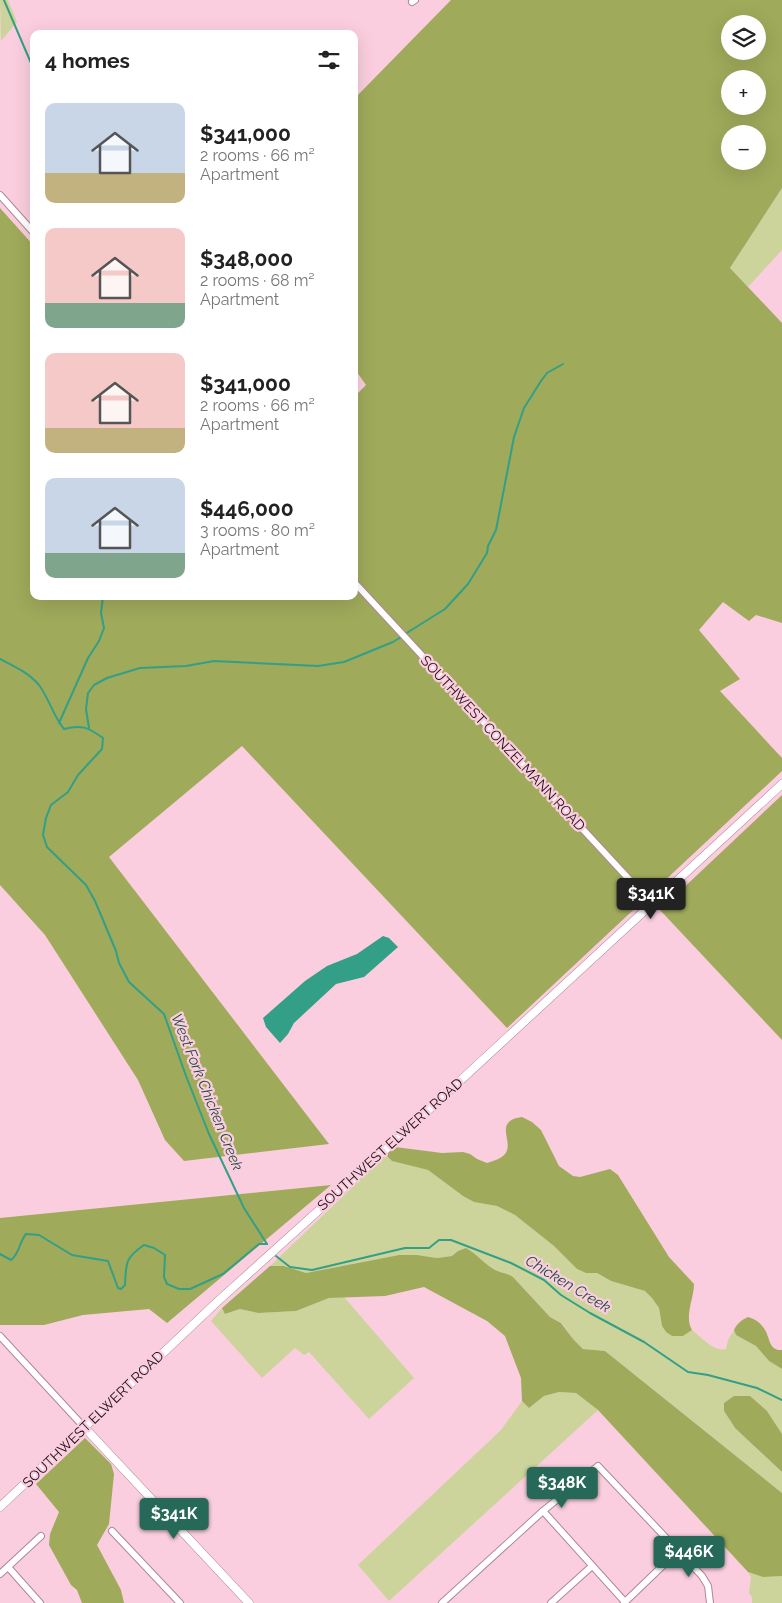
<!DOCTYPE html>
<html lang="en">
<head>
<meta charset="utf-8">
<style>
	body { margin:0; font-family:Raleway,sans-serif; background:#f6f6f6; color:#222; height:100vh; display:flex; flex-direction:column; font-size:19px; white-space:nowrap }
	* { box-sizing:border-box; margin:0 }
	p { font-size:16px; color:#767676 }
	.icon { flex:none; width:28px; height:28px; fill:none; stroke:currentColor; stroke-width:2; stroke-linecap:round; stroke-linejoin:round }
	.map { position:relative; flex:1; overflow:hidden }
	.details { position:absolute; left:30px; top:30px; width:328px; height:570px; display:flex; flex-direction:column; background:#fff; border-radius:10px; box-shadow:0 5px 20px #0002 }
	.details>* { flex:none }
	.fabs { position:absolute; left:721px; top:15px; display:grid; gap:10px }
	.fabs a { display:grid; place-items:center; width:45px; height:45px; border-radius:50%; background:#fff; box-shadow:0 5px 20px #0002; font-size:25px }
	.price { position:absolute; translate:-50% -42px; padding:0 11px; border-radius:5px; background:#276959; color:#fff; font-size:16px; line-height:32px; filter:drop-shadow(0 1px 2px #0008) }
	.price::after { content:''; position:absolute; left:50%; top:30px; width:15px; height:11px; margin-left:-8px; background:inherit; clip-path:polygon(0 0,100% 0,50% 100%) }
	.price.selected { background:#222; color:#fff }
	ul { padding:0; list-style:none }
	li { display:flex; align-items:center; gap:15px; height:125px; padding:0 15px }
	li span { display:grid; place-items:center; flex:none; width:140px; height:100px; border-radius:10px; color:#555 }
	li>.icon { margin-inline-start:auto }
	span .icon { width:60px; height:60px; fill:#fffc; stroke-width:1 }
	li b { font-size:21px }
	h2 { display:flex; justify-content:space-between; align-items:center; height:60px; padding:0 15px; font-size:21px }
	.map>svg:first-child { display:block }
</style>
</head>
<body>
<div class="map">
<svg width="782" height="1603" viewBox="0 0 782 1603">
	<rect width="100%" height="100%" fill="#facede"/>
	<g fill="#ccd49c">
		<path d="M0 0H8L17 22 1 41Z"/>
		<path d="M782 188V250L748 287 730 268Z"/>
		<path d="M386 1155 392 1161 428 1170 463 1196 474 1202 497 1206 515 1215 554 1246 577 1269 586 1273H597L611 1281 645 1291 652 1298 659 1308 662 1326 666 1332 672 1336H683L692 1330C701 1337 714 1352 726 1349L728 1340 734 1330 736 1335 756 1346 769 1361 782 1369V1434L767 1411H724L735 1428 782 1472V1493L605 1351 583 1349 573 1339 562 1323 550 1317 513 1277C507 1273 500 1273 493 1269 483 1263 476 1254 466 1249L458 1251 453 1256 437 1258 417 1255H399L306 1273 284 1266H270Z"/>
		<path d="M344 1297 414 1378 369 1419 309 1352 304 1355 295 1348 262 1378 211 1321 222 1308 226 1314 240 1309 258 1313 296 1311 329 1298Z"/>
		<path d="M559 1392 576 1393 598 1410 389 1601 358 1565 501 1430 522 1401 529 1408 544 1396Z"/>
		<path d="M748 1572 763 1577 782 1576V1603H752V1597L749 1593 751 1577Z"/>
	</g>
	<g fill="#a0aa5b" fill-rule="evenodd">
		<path d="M451 0H782V188L730 268 782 323V623L756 615 749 621 723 602 699 630 740 679 720 691 782 758V771L507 1028 242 746 109 857 329 1144 184 1161 165 1140 138 1080 45 935 0 885V208L34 246V596H354V397L366 385 354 368V99ZM730 24H758V51H730ZM730 79H758V106H730ZM730 134H758V161H730Z"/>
		<path d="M782 795V1040L660 910Z"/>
		<path d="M522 1117 532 1122 541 1130 559 1166 573 1176 580 1177 610 1169 618 1175 669 1257 694 1284C694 1299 684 1316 692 1330L683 1336H672L666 1332 662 1326 659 1308 652 1298 645 1291 611 1281 597 1273H586L577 1269 554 1246 515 1215 497 1206 474 1202 463 1196 428 1170 392 1161 386 1155 395 1147 442 1153 463 1152 470 1154 477 1159 487 1163C493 1161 501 1159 505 1154 515 1142 492 1121 522 1117Z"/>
		<path d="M331 1185 167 1323 149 1309 83 1315 44 1325H0V1218Z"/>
		<path d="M466 1248C477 1254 483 1263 495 1270 501 1273 507 1273 513 1277L550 1317 561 1323 573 1339 583 1349 605 1351 782 1493V1576L763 1577 748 1572 598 1410 576 1393 559 1392 544 1396 529 1408 522 1401 521 1378 505 1336 487 1321 424 1287 385 1296 329 1298 296 1311 258 1313 240 1309 225 1314 222 1308 270 1266H284L306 1273 399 1255H417L437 1258 452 1256 458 1251Z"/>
		<path d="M748 1317C755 1319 761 1323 765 1330 770 1338 769 1351 782 1350V1369L769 1361 756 1346 736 1335 734 1330C737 1324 741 1320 748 1317Z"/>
		<path d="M734 1396H750L767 1411 782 1434V1472L735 1428 724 1411V1403Z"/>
		<path d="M85 1438 111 1464 114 1474 109 1524 97 1545 121 1590 124 1603H82L77 1590 71 1585 49 1545 50 1534 59 1512 36 1484Z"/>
	</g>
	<path fill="#339f86" d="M383 936 389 938 398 947 364 977 336 984 294 1023 288 1034 280 1043 266 1027 263 1018 305 981 327 966 357 954Z"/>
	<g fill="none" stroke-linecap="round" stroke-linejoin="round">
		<g stroke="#339f86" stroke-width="2">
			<path d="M4 0 34 70"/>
			<path d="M405 634 445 609 468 584 487 553 488 546 496 530 514 437 524 408 541 381 547 373 563 364"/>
			<path d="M0 659C14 666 29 673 39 685 49 698 53 716 64 729 82 724 89 728 103 738L102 749 78 775 68 792 51 805 46 818 43 835 47 847 86 885 95 901 116 951 119 963 129 982 164 1014 186 1076 209 1134 244 1208 267 1244"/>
			<path d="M59 723 88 658 99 641 104 628 101 613 103 596"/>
			<path d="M89 728 86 709 88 693 94 685 107 678 140 668 186 666 214 661 318 666 344 662 393 642 401 637"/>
			<path d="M0 1254 11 1260C20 1253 19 1242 26 1234L39 1235 72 1255 108 1261 118 1288 121 1289 125 1285C126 1263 125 1258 144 1245L154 1248 165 1255 164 1277 167 1284 179 1289H190L223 1274 259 1244H267"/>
			<path d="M276 1256 290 1267 312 1270 405 1248H429L439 1240H451L511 1263 544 1280 561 1295 590 1313 644 1342 688 1372 708 1375 757 1388 782 1400"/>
		</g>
		<defs>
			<g id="minor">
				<path d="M412 2 415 0"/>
				<path d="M0 195 34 233"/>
				<path d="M354 582 652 904"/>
				<path d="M0 1336 84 1427"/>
				<path d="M543 1511 625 1602"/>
				<path d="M112 1531 180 1603"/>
				<path d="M8 1567 40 1603"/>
				<path d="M0 1574 41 1536"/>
				<path d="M442 1603 543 1511 598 1466 702 1576 708 1586 710 1603"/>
				<path d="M551 1603 592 1566"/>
				<path d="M624 1603 678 1551"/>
			</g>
			<g id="major">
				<path d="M84 1427 249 1603"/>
				<path d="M0 1507 217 1302 359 1174 782 784"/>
			</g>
		</defs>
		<use href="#minor" stroke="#b08796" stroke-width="8"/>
		<use href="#major" stroke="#b08796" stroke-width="9"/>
		<use href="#minor" stroke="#fff" stroke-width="6"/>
		<use href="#major" stroke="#fff" stroke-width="8"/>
	</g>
	<g text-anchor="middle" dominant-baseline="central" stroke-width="4.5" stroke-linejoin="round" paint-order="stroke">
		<g font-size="14" fill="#1d0e14" stroke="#facede">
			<text transform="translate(503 743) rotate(47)">SOUTHWEST CONZELMANN ROAD</text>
			<text transform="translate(390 1144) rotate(-42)">SOUTHWEST ELWERT ROAD</text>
			<text transform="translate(93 1419) rotate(-44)">SOUTHWEST ELWERT ROAD</text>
		</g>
		<g font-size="15" font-style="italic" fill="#1e4b40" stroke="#facede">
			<text transform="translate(207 1092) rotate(68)">West Fork Chicken Creek</text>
			<text transform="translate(568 1284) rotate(31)">Chicken Creek</text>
		</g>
	</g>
</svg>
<div class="fabs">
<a><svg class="icon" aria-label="layers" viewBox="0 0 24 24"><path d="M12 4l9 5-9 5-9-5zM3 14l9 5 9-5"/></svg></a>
<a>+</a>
<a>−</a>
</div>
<b class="price selected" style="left:651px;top:920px">$341K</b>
<b class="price" style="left:562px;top:1509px">$348K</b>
<b class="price" style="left:174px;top:1540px">$341K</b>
<b class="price" style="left:689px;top:1578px">$446K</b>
<section class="details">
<h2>4 homes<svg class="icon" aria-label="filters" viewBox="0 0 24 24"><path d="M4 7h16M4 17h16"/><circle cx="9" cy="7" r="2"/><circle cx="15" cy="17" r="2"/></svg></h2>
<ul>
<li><span style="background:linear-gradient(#c9d6e8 70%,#c2b280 0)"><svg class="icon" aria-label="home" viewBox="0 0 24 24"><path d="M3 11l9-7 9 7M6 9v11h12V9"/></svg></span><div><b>$341,000</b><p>2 rooms · 66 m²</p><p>Apartment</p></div></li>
<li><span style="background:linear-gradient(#f6c9c9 75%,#7fa58c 0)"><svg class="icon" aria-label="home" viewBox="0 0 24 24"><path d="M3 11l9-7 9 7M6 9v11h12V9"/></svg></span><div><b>$348,000</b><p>2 rooms · 68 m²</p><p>Apartment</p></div></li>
<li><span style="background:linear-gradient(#f6c9c9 75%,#c2b280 0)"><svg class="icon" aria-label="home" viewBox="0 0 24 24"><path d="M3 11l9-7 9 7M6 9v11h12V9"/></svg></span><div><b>$341,000</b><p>2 rooms · 66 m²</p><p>Apartment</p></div></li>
<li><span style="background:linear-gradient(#c9d6e8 75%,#7fa58c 0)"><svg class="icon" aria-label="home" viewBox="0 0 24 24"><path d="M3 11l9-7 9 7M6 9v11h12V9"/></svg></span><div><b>$446,000</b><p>3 rooms · 80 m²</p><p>Apartment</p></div></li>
</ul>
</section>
</div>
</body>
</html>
